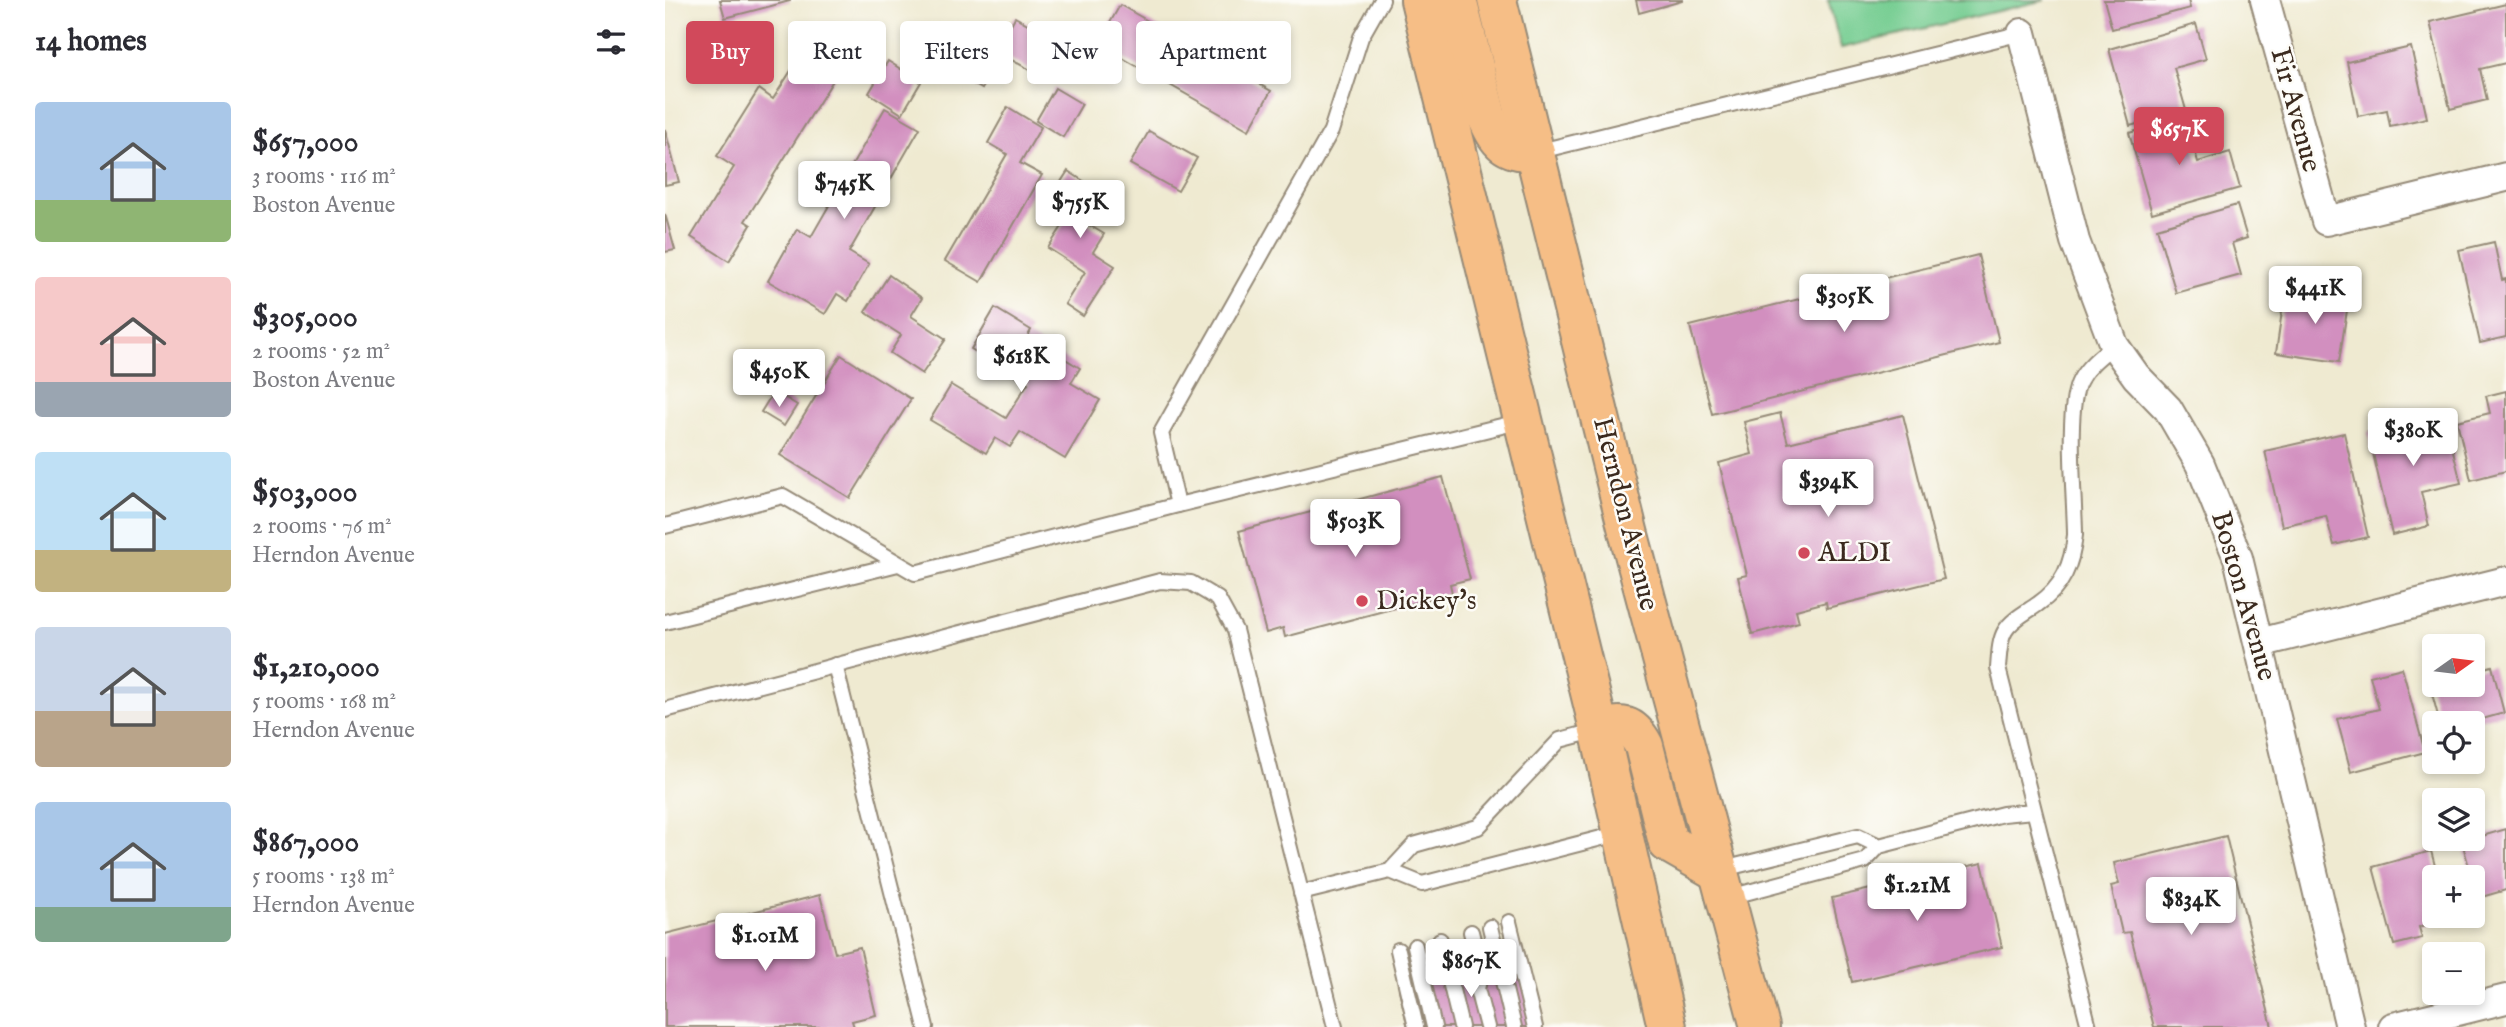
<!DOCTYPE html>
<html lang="en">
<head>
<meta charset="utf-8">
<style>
	body { margin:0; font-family:"IM FELL English",serif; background:#f7f7f7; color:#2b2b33; height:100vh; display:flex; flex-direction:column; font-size:26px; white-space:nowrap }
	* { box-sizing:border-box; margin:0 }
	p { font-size:23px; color:#7c7c81 }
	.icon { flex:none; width:38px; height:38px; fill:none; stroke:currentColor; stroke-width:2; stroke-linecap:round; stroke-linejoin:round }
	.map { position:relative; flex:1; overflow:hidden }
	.details { display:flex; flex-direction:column; background:#fff; width:665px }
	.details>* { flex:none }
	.hud { position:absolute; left:21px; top:21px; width:665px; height:63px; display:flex; gap:14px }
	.needle { width:46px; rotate:76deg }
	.fabs { position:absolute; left:1757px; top:634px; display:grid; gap:14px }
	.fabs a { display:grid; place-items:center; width:63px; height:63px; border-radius:7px; background:#fff; box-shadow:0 4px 10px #0003; font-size:35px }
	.price { position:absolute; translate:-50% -60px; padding:0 16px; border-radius:7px; background:#fff; color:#222; font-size:23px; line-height:46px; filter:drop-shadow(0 2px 4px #0008) }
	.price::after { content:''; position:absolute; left:50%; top:42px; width:21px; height:16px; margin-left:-10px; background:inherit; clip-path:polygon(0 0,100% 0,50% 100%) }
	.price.on { background:#d1495b; color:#fff }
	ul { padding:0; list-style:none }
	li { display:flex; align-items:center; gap:21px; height:175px; padding:0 35px }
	li span { display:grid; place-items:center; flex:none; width:196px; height:140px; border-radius:7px; color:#555 }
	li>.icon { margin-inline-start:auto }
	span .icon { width:84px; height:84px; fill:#fffc; stroke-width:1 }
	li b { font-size:30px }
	h2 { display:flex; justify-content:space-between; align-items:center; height:84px; padding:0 35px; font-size:30px }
	.pill { padding:0 24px; border-radius:7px; background:#fff; box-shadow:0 4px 10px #0003; font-size:24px; line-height:63px }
	.pill.on { background:#d1495b; color:#fff }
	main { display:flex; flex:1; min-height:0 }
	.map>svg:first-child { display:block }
</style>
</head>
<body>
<main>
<section class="details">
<h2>14 homes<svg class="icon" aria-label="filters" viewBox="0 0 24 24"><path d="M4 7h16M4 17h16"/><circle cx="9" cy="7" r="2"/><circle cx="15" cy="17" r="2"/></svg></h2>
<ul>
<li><span style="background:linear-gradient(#a9c7e8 70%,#8fb573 0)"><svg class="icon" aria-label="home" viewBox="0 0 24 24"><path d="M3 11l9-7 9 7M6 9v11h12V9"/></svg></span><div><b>$657,000</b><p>3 rooms · 116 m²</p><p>Boston Avenue</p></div></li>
<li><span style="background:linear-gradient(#f6c9c9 75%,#9aa5b1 0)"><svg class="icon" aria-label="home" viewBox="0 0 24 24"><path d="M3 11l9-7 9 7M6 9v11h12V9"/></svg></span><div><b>$305,000</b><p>2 rooms · 52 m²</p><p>Boston Avenue</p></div></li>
<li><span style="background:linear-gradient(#bfe0f5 70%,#c2b280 0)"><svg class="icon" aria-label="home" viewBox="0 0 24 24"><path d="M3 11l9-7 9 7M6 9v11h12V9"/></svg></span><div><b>$503,000</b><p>2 rooms · 76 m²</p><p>Herndon Avenue</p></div></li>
<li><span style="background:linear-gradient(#c9d6e8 60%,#b9a48a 0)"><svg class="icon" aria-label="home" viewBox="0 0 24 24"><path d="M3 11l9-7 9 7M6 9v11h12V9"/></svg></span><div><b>$1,210,000</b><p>5 rooms · 168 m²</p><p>Herndon Avenue</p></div></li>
<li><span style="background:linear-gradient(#a9c7e8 75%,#7fa58c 0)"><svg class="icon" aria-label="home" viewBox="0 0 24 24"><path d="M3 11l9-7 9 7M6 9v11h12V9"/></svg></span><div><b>$867,000</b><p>5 rooms · 138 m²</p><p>Herndon Avenue</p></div></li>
</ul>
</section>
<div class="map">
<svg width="1841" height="1027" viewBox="0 0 1841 1027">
	<rect width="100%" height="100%" fill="#fdfcf7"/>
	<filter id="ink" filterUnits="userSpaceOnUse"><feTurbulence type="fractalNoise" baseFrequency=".0143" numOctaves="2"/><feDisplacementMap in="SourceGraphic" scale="14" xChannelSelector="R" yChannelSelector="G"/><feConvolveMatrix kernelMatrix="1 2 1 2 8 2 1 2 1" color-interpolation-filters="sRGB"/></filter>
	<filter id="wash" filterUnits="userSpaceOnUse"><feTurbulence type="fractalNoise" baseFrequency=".00686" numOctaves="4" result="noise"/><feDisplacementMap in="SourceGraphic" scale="28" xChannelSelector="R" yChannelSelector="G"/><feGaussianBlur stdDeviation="1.57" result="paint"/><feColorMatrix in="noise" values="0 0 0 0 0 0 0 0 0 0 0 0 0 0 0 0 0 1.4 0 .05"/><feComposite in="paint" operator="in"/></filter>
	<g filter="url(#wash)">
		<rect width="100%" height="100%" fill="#efead1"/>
		<path fill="#76cd92" stroke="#587c58" stroke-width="2" d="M1163 0H1380L1176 48Z"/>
		<g id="blocks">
			<g fill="#d28fbf">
				<path d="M55 0H125V1L60 18Z"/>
				<path d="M971 0H1017V1L974 13Z"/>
				<path d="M1439 0H1523L1525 8 1447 29Z"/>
				<path d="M1841 4V63L1815 69 1822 100 1785 109 1765 22Z"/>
				<path d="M455 5 606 91 584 130 433 44Z"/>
				<path d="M350 17 384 36 365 70 336 54 317 89 284 70 302 37 331 52Z"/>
				<path d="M1531 24 1541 59 1509 68 1521 110 1465 126 1444 49Z"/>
				<path d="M153 28 187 50 80 221 86 225 64 261 26 237 69 167 52 156 94 89 108 99Z"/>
				<path d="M1746 47 1762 118 1725 126 1722 110 1693 116 1682 62Z"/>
				<path d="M223 61 256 82 237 114 204 93Z"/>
				<path d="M390 88 417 104 398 137 371 121Z"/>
				<path d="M343 107 376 127 355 163 377 175 316 282 280 261 342 154 323 143Z"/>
				<path d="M220 108 255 128 184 252 204 264 183 301 172 294 160 314 103 281 132 229 146 237Z"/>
				<path d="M1520 117 1533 162 1565 152 1575 188 1487 213 1464 133Z"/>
				<path d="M0 129 14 182 0 185Z"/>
				<path d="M484 131 532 158 513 191 465 164Z"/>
				<path d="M403 171 437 193 419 222 439 234 428 252 450 266 418 316 400 304 420 272 383 248 404 216 383 202Z"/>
				<path d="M1572 205 1582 238 1567 243 1576 275 1511 293 1492 228Z"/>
				<path d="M0 214 10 250 0 252Z"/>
				<path d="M1829 242 1837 280 1841 279V337L1815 343 1794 250Z"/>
				<path d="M1313 255 1334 342 1047 414 1025 326Z"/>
				<path d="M224 275 257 298 246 316 281 339 257 374 225 353 236 335 200 312Z"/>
				<path d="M1647 286 1685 291 1674 362 1611 353 1618 304 1645 307Z"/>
				<path d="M330 308 366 330 363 336 415 368 406 383 435 400 400 459 355 432 345 447 330 438 321 453 265 420 286 385 341 418 363 383 306 349Z"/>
				<path d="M176 355 246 399 185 498 115 455Z"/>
				<path d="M109 391 132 405 119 426 96 412Z"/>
				<path d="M1841 391V471L1806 480 1792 421 1825 413 1821 396Z"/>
				<path d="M1115 413 1123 443 1238 415 1279 579 1162 608 1161 602 1131 610 1134 622 1087 634 1073 577 1082 575 1054 463 1087 454 1079 422Z"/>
				<path d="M1779 414 1796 483 1756 492 1764 526 1727 535 1703 432Z"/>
				<path d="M1679 433 1703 537 1669 545 1661 516 1617 526 1600 451Z"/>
				<path d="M778 477 805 579 785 584 787 593 620 637 618 628 601 633 574 531Z"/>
				<path d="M1769 657V684H1808V671L1827 666 1839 713 1803 723H1775L1758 661Z"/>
				<path d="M1737 668 1760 752 1686 772 1672 719 1714 709 1705 676Z"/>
				<path d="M1841 829V890L1813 898 1797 842Z"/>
				<path d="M1561 836 1607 1027H1489L1465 932 1457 933 1446 886 1454 884 1449 863Z"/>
				<path d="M1766 851 1773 877H1769V915H1784L1785 918 1754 927 1757 938 1729 945 1708 867Z"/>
				<path d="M1317 863 1337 947 1187 982 1167 898Z"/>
				<path d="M155 895 170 953 195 947 211 1015 187 1021 189 1027H0V934Z"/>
				<path d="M858 958 865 1027H743L734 990Z"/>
			</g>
		</g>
	</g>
	<g filter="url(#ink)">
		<use href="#blocks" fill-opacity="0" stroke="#958a78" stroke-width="2"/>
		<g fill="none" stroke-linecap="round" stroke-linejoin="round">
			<defs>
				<g id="service">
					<path d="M871 152 1357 33"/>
					<path d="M513 505 496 433 666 131 696 37 717 0"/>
					<path d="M0 526 118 496 250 573 513 505 857 421"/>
					<path d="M0 622 233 564"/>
					<path d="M170 665 261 1027"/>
					<path d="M0 710 495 581 526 583 553 599 570 630 670 1027"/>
					<path d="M1054 870 1193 836 1214 846"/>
					<path d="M725 871 757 884 956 833"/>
					<path d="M636 893 725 871 749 845 813 827 895 740 933 730"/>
					<path d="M1061 898 1200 861 1214 846 1338 814 1368 811"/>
					<path d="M844 922 870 1027"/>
					<path d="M825 927 849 1027"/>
					<path d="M806 932 816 972 812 989 822 1027"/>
					<path d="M775 940 796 1027"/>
					<path d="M750 946 769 1027"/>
					<path d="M733 950 751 1027"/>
					<path d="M1424 1027 1333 668C1334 657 1334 641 1340 631 1347 619 1362 612 1373 604 1398 587 1407 564 1410 535 1410 500 1400 407 1415 380 1423 365 1437 355 1449 345"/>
				</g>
				<g id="minor">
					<path d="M1600 0 1661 221 1841 177"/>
					<path d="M1357 33 1410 241 1449 345 1471 376 1503 409 1535 464 1573 558 1685 1027"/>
					<path d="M1594 643 1841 581"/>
					<path d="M1728 1027 1841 999"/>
				</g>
				<g id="primary">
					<path d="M755 0 934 729 1002 1027"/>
					<path d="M792 0 822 117C834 143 840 151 870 152"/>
					<path d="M832 0 963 531 1095 1027"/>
					<path d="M934 729C958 724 967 723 979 746L1003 843 1052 871"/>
				</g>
			</defs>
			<use href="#service" stroke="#958a78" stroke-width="18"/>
			<use href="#minor" stroke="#958a78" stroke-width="32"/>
			<use href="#primary" stroke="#958a78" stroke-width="42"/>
			<use href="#service" stroke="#fff" stroke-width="14"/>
			<use href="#minor" stroke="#fff" stroke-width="28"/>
			<use href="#primary" stroke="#f6be86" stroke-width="38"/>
		</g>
	</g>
	<g fill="#d1495b" stroke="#fdfcf7" stroke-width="2.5">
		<circle cx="1139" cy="553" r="7"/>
		<circle cx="697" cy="601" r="7"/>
	</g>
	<g text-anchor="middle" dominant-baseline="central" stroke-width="5" stroke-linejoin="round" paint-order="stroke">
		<g font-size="28" fill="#3b2a1e" stroke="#fdfcf7">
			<text transform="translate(1630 110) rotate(75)">Fir Avenue</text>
			<text transform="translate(960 514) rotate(76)">Herndon Avenue</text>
			<text transform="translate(1578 596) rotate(74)">Boston Avenue</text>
		</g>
		<g font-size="28" fill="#3b2a1e" stroke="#fdfcf7" text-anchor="start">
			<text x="1153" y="553">ALDI</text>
			<text x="711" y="601">Dickey's</text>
		</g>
	</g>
</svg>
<div class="fabs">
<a><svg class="needle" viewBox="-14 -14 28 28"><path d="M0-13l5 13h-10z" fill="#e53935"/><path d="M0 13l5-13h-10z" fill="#7c7c81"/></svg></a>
<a><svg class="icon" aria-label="locate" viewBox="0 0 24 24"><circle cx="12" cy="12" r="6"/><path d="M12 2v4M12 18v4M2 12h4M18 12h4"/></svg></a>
<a><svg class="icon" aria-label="layers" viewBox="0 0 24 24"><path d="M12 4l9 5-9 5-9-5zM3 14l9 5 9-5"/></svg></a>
<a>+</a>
<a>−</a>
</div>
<b class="price on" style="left:1514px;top:167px">$657K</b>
<b class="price" style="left:179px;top:221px">$745K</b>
<b class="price" style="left:415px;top:240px">$755K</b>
<b class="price" style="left:1650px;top:326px">$441K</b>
<b class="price" style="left:1179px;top:334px">$305K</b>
<b class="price" style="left:356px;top:394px">$618K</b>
<b class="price" style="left:114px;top:409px">$450K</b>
<b class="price" style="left:1748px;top:468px">$380K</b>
<b class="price" style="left:1163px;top:519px">$394K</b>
<b class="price" style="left:690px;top:559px">$503K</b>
<b class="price" style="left:1252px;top:923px">$1.21M</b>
<b class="price" style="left:1526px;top:937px">$834K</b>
<b class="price" style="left:100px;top:973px">$1.01M</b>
<b class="price" style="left:806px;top:999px">$867K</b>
<div class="hud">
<a class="pill on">Buy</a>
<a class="pill">Rent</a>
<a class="pill">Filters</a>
<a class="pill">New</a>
<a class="pill">Apartment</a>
</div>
</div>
</main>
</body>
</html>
